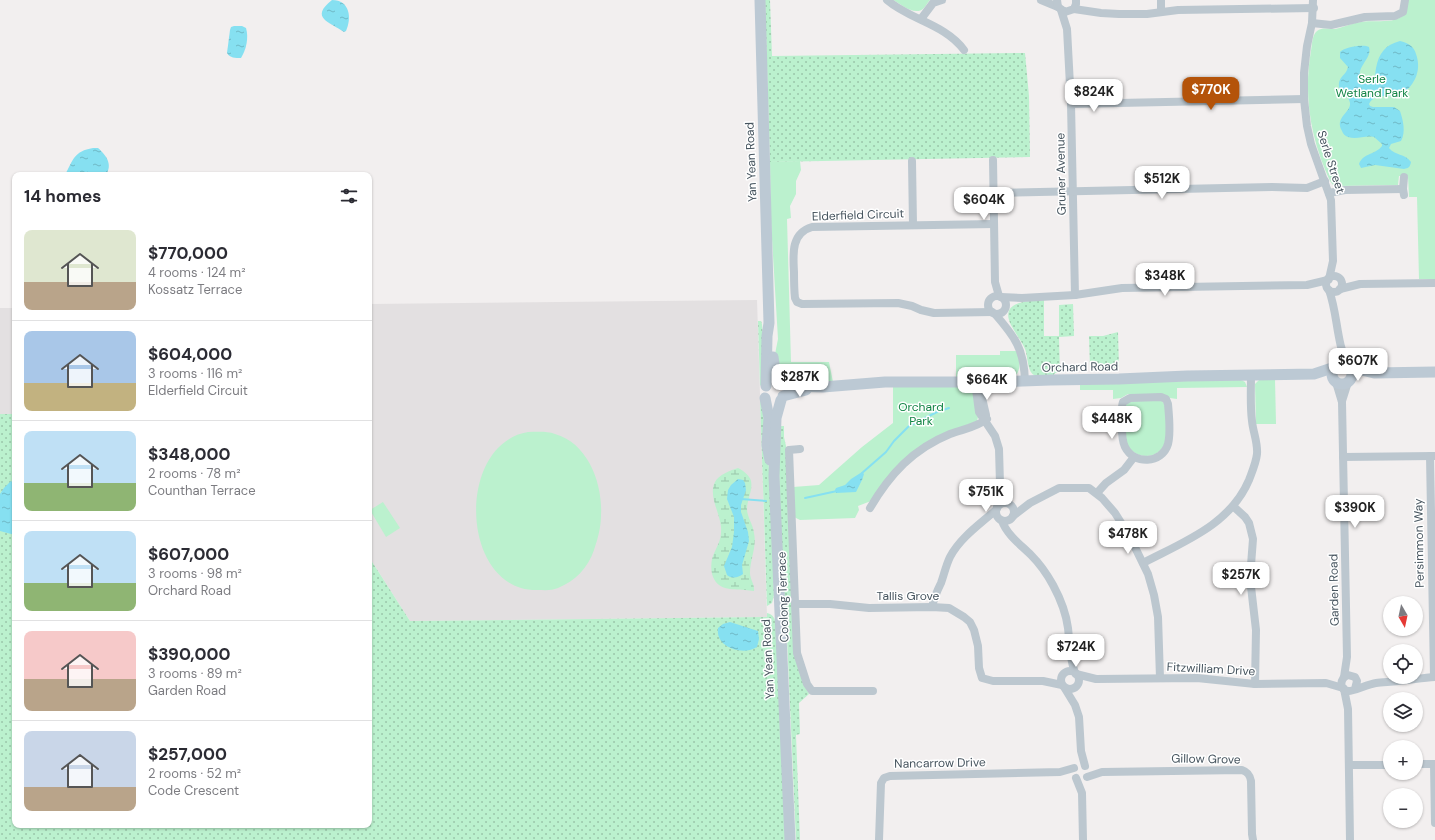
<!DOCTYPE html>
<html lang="en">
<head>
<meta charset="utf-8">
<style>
	body { margin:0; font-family:"DM Sans",sans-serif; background:#f7f7f7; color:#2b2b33; height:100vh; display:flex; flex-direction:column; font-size:15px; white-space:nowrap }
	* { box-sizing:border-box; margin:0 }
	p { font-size:13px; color:#7c7c81 }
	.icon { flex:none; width:22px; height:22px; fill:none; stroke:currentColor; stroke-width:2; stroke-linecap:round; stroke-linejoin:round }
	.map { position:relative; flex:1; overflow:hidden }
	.details { position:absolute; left:12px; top:172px; width:360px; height:656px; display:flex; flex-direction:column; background:#fff; border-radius:8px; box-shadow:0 1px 3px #0004 }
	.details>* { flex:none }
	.needle { width:26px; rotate:171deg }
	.controls { position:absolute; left:1383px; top:596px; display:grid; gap:8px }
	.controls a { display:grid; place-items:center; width:40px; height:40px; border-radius:50%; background:#fff; box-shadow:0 1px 3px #0004; font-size:20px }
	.price { position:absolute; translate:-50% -34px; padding:0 9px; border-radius:8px; background:#fff; color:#222; font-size:13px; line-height:26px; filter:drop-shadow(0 1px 2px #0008) }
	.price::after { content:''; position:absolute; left:50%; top:24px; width:12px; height:9px; margin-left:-6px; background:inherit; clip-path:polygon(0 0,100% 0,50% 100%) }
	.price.selected { background:#b45309; color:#fff }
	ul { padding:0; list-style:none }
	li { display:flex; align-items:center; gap:12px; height:100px; padding:0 12px }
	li+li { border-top:1px solid #e1e1e2 }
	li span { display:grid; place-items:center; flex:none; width:112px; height:80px; border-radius:8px; color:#555 }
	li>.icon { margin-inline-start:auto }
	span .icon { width:48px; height:48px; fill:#fffc; stroke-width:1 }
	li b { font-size:17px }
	h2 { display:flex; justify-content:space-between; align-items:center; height:48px; padding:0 12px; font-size:17px }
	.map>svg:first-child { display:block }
</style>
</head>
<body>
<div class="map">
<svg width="1435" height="840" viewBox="0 0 1435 840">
	<defs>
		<pattern id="grass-dots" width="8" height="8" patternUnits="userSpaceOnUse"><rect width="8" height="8" fill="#bbf1ce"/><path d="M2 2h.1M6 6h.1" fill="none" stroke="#9ac6aa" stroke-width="1.8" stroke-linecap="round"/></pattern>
		<pattern id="wetland-marsh" width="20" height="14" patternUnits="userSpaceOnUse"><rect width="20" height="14" fill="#bbf1ce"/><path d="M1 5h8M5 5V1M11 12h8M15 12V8" fill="none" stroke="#9ac6aa"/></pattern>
		<pattern id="water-ripples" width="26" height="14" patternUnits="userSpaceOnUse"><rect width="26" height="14" fill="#86e0f1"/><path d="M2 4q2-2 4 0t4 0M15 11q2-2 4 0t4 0" fill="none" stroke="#6fb8c6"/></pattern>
	</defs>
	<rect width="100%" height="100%" fill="#f2efef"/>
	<g fill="#e3e0e1">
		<path d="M757 300 767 617 410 621 369 557V304Z"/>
		<rect x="0" y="308" width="15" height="106"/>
	</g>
	<g fill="url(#grass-dots)">
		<path d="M765 0H770L772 56 1025 53 1029 96 1030 157 770 162Z"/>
		<path d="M1044 300V336H1059V305L1073 304 1074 336 1059 337 1060 373H1055L1053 376C1047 376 1039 377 1034 375 1027 371 1028 356 1025 349 1021 340 1015 333 1011 325 999 301 1028 301 1044 300Z"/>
		<path d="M758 321H761L762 324C763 338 769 377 760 386Z"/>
		<path d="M1118 332 1119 368 1090 369 1089 336H1103Z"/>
		<path d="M760 398 762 400 770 479 774 595 772 603 767 606Z"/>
		<path d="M0 414H15V825H369V557L410 621 767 617V613C774 615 775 619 776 624L786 840H0Z"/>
		<path d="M778 426H784V437L786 446 792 608 805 686 809 694 799 703 800 734 796 735 800 840H796L786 616 781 551Z"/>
	</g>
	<path fill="url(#wetland-marsh)" d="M738 468C743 470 750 476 751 481 753 490 747 500 747 509 747 517 753 524 754 533 757 547 750 559 750 573 750 579 755 585 754 591 751 591 748 590 745 590 731 589 717 591 712 574 711 569 711 564 712 559 716 546 722 542 721 527 720 513 708 495 715 482 718 475 731 470 738 468Z"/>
	<g fill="#bbf1ce">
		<path d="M893 0H930C927 3 926 6 924 8 915 17 901 4 893 0Z"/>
		<path d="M1408 0H1435V279H1419L1417 197H1409L1408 176H1399L1398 185 1339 186 1333 185 1330 181C1311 140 1303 96 1311 51 1312 45 1312 35 1317 31 1322 27 1329 29 1335 29 1344 27 1352 23 1361 22 1380 19 1408 28 1408 0Z"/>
		<path d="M800 161 801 170 796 181V194L790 206 791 218 787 219 791 362H829L833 382 817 383 783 380 780 377 775 354 778 339 771 222 770 162Z"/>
		<path d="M1000 351H1017C1019 360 1022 369 1015 376L956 378V355H1000Z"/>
		<path d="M1275 379 1276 424H1256L1255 384 1259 380Z"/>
		<path d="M1241 380 1245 382 1247 387 1177 388V399L1170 398 1162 394H1128L1121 398 1113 399V390H1080V383Z"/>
		<path d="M893 386H968L973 392 978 417 977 421 934 438 871 501 858 506 859 510 855 518 800 520 794 517 793 487 819 485 862 447 893 423Z"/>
		<path d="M1155 399 1162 401 1165 405C1166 417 1169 434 1164 445 1156 462 1130 458 1126 441 1124 435 1125 426 1125 419 1125 413 1124 406 1128 402Z"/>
		<path d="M528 432C537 432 547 431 555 434 588 443 603 484 601 515 601 527 598 538 594 550 588 568 575 581 558 588 551 591 544 590 537 590 460 591 455 444 528 432Z"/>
		<path d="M383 502 400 528 386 537 370 510Z"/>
	</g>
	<g fill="url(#water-ripples)">
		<path d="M332 0C350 0 352 18 346 31L344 32C330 22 309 18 332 0Z"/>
		<path d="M234 26H242L246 28C249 38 246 50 241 58 235 58 230 58 227 53L230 30 231 27Z"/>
		<path d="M1400 41C1408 43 1414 46 1416 54 1419 62 1419 71 1415 79 1402 106 1376 88 1369 104L1370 106 1373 107H1394L1400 111C1403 120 1406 132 1401 141L1391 144 1389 148C1395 156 1405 153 1411 162 1410 167 1409 168 1404 169L1375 165 1361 168 1359 164C1363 153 1375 155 1382 146V144L1374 137C1365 135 1357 140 1348 137 1345 136 1343 134 1342 131 1334 117 1351 113 1350 103 1349 96 1342 93 1339 87 1338 76 1346 76 1348 67L1340 58V52C1344 47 1364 44 1369 47 1373 60 1352 68 1363 82H1371C1376 78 1375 73 1376 68 1379 53 1385 45 1400 41Z"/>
		<path d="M93 148H98C106 155 113 164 106 175H65C73 160 74 151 93 148Z"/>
		<path d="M862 472 864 474 862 480 856 492 836 493 835 490 836 488 845 485 851 479Z"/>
		<path d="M738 479 743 480 745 483 746 490 741 505V512L748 532 749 541 742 565 743 574C738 578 732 579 727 575L724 566 732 547 734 532V517L727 499 728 490 731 485Z"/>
		<path d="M11 481 15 484V535L0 531V494L4 488Z"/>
		<path d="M730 622 758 631 759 639 757 647C744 656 715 648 718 628L723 624Z"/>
	</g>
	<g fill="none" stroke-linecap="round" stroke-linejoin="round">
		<g stroke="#86e0f1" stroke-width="2">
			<path d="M862 473 886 452 894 441 909 426 937 412 949 408"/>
			<path d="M805 498 837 491"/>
			<path d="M741 499 766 501"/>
		</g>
		<g stroke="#bcc7cf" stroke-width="8">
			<path d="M887 0C910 20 945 24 964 50"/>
			<path d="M1041 0 1058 7"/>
			<path d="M1057 0 1058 7 1065 12 1074 9 1076 4V0"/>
			<path d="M1161 0V12"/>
			<path d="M1313 0 1312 23 1307 46 1304 73V99L1307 126 1311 144 1331 200 1333 261 1329 279"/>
			<path d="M1074 9 1101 13 1119 14H1147L1178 10 1314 8"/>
			<path d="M1061 10 1067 29 1071 104 1075 295"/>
			<path d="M921 19 933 3 942 0"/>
			<path d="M1312 23 1331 25 1365 17 1395 16 1403 12 1405 0"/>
			<path d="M1071 104 1304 99"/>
			<path d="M993 160 995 282 999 296"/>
			<path d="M912 161 913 225"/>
			<path d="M1404 177 1403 189 1404 195"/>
			<path d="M993 193 1272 187 1307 188 1325 181"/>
			<path d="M1329 193 1345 190 1403 189"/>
			<circle cx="1334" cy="284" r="8"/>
			<path d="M1340 289 1360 284 1435 283"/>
			<path d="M1329 290C1338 315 1336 342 1348 366"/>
			<circle cx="997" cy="305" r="9"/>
			<path d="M1001 297 1022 298 1075 295 1122 288 1307 285 1328 280"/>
			<path d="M992 312 934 313 921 310 912 306 898 303 802 304 797 302 795 298C794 289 794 281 794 272 793 254 791 233 812 227L994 224"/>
			<path d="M995 314C1015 337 1024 349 1025 381"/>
			<path d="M975 382 979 412 995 436 999 449 1000 484 997 508"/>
			<path d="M982 382V398L986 415"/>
			<path d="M1336 382 1342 402 1347 657 1344 677"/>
			<path d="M1161 397 1166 399 1168 404C1169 416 1171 432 1168 444 1162 464 1134 465 1125 447 1121 439 1122 429 1122 420 1122 414 1121 407 1123 402L1130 398Z"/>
			<path d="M1342 401 1348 382"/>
			<path d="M800 449 789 450 797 653 807 684 812 691H873"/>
			<path d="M1430 456 1434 677"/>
			<path d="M1343 457 1434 456"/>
			<path d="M1097 493 1106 483 1124 470 1134 457"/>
			<circle cx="1005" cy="512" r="9"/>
			<path d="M1233 506 1245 517 1249 523 1253 539 1250 578 1256 630 1255 684"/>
			<path d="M870 508C890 474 913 449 950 434 963 429 975 428 987 419"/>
			<path d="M1013 516 1030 503 1059 488H1089L1102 498 1115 513 1130 537 1148 574 1154 595 1158 617 1160 678"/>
			<path d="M1002 521C1007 535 1021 545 1031 555 1040 564 1047 574 1053 585 1060 598 1066 613 1068 628 1070 645 1069 656 1075 673"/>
			<path d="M1143 563C1183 542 1230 525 1249 480 1252 472 1256 463 1257 454 1258 443 1253 432 1252 421 1250 406 1251 390 1251 375"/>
			<path d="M795 604H830L869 608 932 607 949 608 964 617 970 622 974 630 978 646 979 668 982 678 993 681H1043L1062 685"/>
			<path d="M932 607C934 598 937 591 941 583 944 575 946 565 950 557 960 538 980 524 996 510"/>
			<circle cx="1070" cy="680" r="9"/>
			<path d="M1076 674 1096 679 1197 678 1255 684 1326 683 1343 688"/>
			<path d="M1064 687 1075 705 1079 717 1081 751 1085 766"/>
			<path d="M1344 689 1348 709 1350 840"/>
			<path d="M1355 689 1357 681 1355 677 1348 675C1340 677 1338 691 1349 691 1353 691 1369 684 1376 683 1383 682 1391 682 1398 681 1410 680 1422 678 1435 677"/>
			<path d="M1416 764H1435"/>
			<path d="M1434 764 1435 823"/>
			<path d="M1349 765H1390"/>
			<path d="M1087 777 1102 772 1242 770C1248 772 1250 775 1251 781L1252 834 1253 840"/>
			<path d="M1076 778 1082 793 1083 840"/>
			<path d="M879 840 881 783 884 778 890 776 1060 772 1074 768"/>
		</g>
		<g stroke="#bcc9d4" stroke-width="11">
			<path d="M760 0 769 323 767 336 766 386"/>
			<path d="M773 357 777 383"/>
			<circle cx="1342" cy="374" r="10"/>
			<path d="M1349 367 1374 373 1435 372"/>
			<path d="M779 384 793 386 823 387 885 382H992L1050 380 1119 379 1187 376 1314 374 1335 367"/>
			<path d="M783 396 806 390"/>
			<path d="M765 398 769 418 767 445 770 460"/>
			<path d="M781 400 776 418 774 476 790 840"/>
		</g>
	</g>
	<g text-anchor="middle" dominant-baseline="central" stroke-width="3" stroke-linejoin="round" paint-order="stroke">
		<g font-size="12" fill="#128445" stroke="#fff">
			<text x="1372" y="79">Serle<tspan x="1372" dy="14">Wetland Park</tspan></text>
			<text x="921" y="407">Orchard<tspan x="921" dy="14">Park</tspan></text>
		</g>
		<g font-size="12" fill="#46545e" stroke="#fff">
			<text transform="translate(751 162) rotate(-92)">Yan Yean Road</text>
			<text transform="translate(1331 162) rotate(72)">Serle Street</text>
			<text transform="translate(1061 174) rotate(-91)">Gruner Avenue</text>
			<text transform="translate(858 215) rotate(-2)">Elderfield Circuit</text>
			<text transform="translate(1080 367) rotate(-1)">Orchard Road</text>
			<text transform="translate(1419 543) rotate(-91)">Persimmon Way</text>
			<text transform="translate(1334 590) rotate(-91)">Garden Road</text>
			<text x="908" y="596">Tallis Grove</text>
			<text transform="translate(783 597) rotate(-92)">Coolong Terrace</text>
			<text transform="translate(768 659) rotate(-93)">Yan Yean Road</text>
			<text transform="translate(1211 669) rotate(3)">Fitzwilliam Drive</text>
			<text transform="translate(1206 759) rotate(1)">Gillow Grove</text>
			<text transform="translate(940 763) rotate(-1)">Nancarrow Drive</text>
		</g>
	</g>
</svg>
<div class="controls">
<a><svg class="needle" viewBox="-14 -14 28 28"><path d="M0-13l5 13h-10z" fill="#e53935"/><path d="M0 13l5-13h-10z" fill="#7c7c81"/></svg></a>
<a><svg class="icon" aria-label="locate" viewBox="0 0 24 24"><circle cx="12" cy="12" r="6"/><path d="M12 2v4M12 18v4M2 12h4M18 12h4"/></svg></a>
<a><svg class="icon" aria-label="layers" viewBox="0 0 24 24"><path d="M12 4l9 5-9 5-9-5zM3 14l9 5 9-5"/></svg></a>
<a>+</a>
<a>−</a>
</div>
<b class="price selected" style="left:1211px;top:111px">$770K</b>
<b class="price" style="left:1094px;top:113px">$824K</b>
<b class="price" style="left:1162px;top:200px">$512K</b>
<b class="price" style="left:984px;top:221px">$604K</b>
<b class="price" style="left:1165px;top:297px">$348K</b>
<b class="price" style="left:1358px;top:382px">$607K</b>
<b class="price" style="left:800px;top:398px">$287K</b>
<b class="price" style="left:987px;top:401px">$664K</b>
<b class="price" style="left:1112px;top:440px">$448K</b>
<b class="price" style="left:986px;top:513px">$751K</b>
<b class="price" style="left:1355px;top:529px">$390K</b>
<b class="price" style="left:1128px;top:555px">$478K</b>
<b class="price" style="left:1241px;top:596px">$257K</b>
<b class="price" style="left:1076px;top:668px">$724K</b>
<section class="details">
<h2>14 homes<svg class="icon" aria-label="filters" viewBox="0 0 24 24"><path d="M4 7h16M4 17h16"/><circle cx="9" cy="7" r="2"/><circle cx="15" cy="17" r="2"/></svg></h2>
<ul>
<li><span style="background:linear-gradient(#dfe7d0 65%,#b9a48a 0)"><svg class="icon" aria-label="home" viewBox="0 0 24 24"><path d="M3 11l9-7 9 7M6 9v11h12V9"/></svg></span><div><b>$770,000</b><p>4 rooms · 124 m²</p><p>Kossatz Terrace</p></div></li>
<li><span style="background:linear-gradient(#a9c7e8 65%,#c2b280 0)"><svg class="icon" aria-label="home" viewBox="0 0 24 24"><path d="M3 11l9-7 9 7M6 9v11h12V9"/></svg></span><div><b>$604,000</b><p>3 rooms · 116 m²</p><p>Elderfield Circuit</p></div></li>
<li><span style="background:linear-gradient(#bfe0f5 65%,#8fb573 0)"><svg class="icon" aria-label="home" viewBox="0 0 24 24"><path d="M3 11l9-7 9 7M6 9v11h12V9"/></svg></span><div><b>$348,000</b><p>2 rooms · 78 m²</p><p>Counthan Terrace</p></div></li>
<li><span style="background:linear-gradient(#bfe0f5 65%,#8fb573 0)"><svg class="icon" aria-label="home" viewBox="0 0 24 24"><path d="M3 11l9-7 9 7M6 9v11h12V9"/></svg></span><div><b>$607,000</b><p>3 rooms · 98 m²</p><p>Orchard Road</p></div></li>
<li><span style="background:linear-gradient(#f6c9c9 60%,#b9a48a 0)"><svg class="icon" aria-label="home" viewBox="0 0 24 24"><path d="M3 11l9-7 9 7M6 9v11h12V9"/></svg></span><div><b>$390,000</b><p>3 rooms · 89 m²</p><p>Garden Road</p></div></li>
<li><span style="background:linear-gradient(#c9d6e8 70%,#b9a48a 0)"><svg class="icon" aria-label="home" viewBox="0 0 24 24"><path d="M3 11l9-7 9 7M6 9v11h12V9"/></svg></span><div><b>$257,000</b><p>2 rooms · 52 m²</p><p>Code Crescent</p></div></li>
</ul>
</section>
</div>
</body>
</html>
